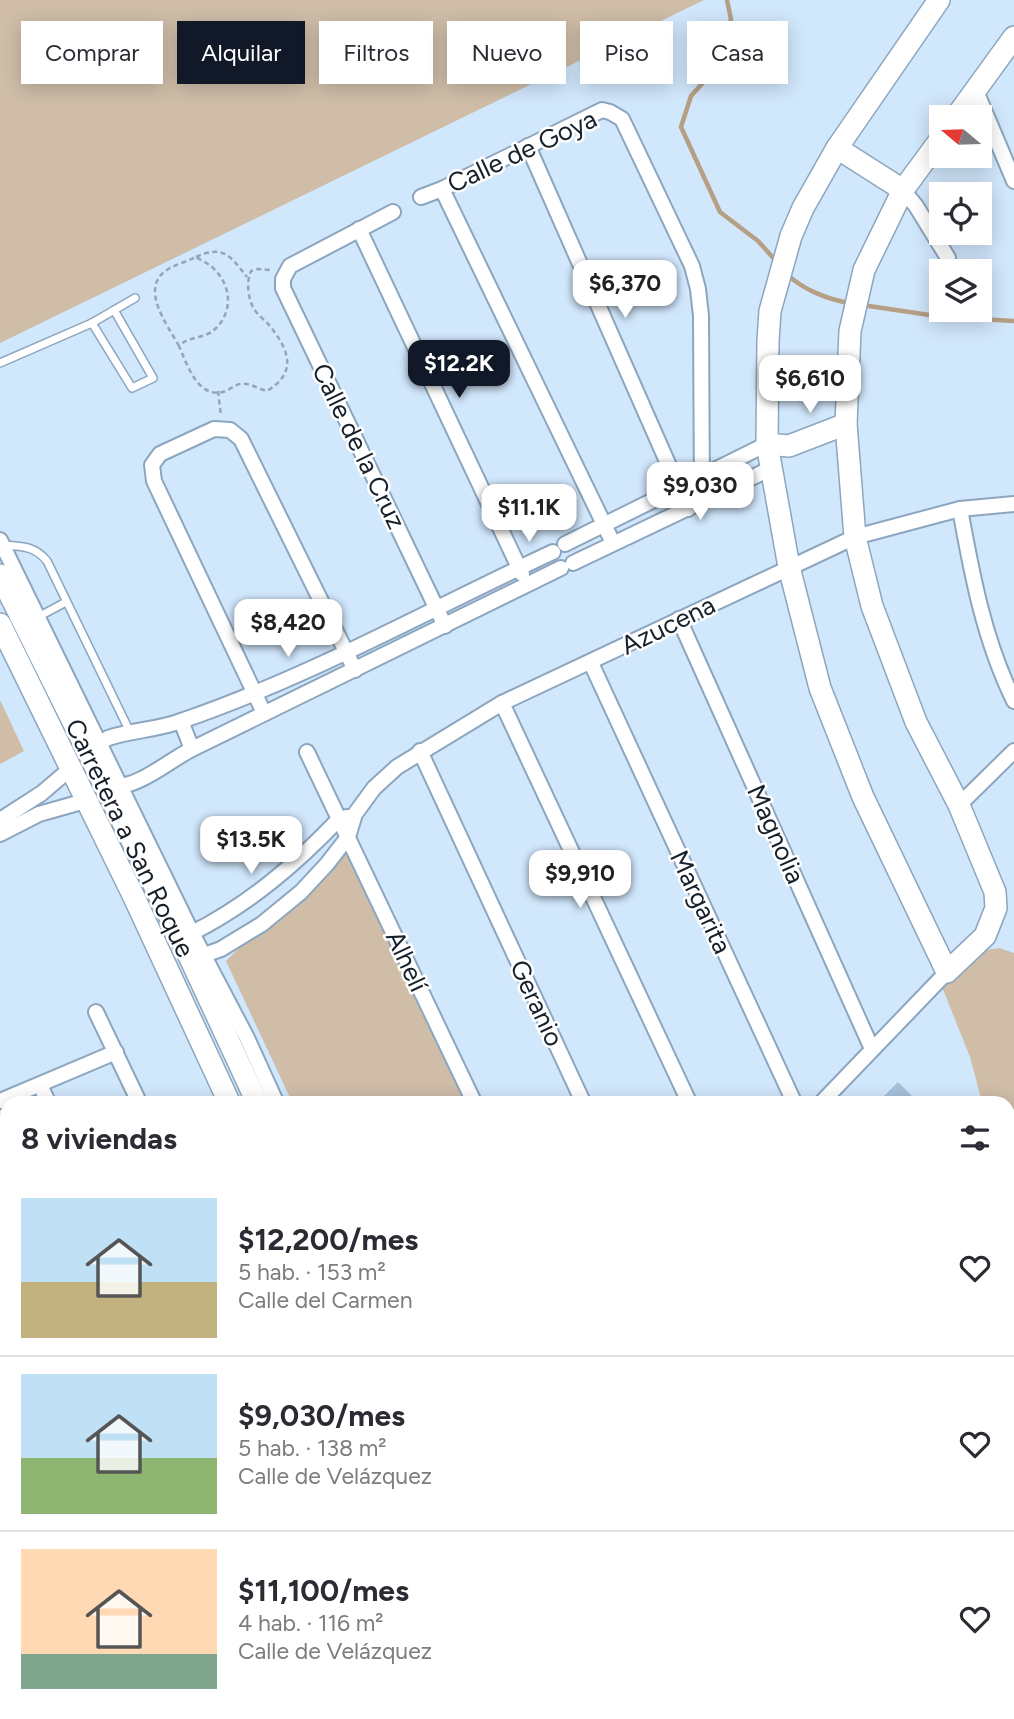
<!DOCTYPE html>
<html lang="es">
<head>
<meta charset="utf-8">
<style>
	body { margin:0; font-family:Figtree,sans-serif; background:#f7f7f7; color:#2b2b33; height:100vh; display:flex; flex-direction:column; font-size:26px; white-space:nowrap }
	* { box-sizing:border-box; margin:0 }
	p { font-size:23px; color:#7c7c81 }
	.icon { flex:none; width:38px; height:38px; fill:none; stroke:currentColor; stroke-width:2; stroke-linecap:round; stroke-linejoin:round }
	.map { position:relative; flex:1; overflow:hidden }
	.sheet { position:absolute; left:0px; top:1096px; width:1015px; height:625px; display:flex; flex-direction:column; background:#fff; border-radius:21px 21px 0 0; box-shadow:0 4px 18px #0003 }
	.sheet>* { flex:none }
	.guide { position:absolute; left:21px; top:21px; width:973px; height:63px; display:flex; gap:14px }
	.needle { width:46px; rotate:289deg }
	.buttons { position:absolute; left:929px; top:105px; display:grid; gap:14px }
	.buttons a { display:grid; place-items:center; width:63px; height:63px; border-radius:0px; background:#fff; box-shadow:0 4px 18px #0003; font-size:35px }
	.price { position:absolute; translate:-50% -60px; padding:0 16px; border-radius:14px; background:#fff; color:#222; font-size:23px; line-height:46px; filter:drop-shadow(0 2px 4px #0008) }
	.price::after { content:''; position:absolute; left:50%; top:42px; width:21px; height:16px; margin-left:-10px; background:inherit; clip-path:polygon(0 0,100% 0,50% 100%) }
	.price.on { background:#111827; color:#fff }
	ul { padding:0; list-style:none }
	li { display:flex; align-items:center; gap:21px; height:175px; padding:0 21px }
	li+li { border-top:2px solid #e1e1e2 }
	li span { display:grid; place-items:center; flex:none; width:196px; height:140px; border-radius:0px; color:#555 }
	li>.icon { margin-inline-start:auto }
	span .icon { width:84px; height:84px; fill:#fffc; stroke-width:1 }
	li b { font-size:30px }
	h2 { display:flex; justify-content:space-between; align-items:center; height:84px; padding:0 21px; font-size:30px }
	.tag { padding:0 24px; border-radius:0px; background:#fff; box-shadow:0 4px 18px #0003; font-size:24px; line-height:63px }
	.tag.on { background:#111827; color:#fff }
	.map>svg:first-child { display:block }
</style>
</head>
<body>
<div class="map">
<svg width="1014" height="1719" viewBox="0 0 1014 1719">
	<rect width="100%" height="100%" fill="#d1e7fc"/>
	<g fill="#cfbda8">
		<path d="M0 0H704L0 343Z"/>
		<path d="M0 700 24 751 0 764Z"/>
		<path d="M346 841 472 1102H292L226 961Z"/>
		<path d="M999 948 1014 953V1182L1008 1174V1102H982L970 1057 940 982 980 951Z"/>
	</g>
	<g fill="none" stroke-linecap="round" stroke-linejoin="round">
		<g stroke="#b59f85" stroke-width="4.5">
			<path d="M727 0 731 19 716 68 691 96 681 127 720 212 758 241 776 261"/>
			<path d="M786 273C801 289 829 300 850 303"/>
			<path d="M862 305 943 317 1014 321"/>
		</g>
	</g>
	<path fill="#a6c1db" d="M898 1082 918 1102H878Z"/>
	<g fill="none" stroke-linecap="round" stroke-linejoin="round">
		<defs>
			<g id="lane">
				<path d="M92 323 132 388 153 378 114 310"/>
				<path d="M0 363 92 323 135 298"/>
				<path d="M3 545C21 546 35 546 47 561L130 732"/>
				<path d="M38 617 66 602"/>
				<path d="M942 1713 944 1719"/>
			</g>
			<g id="street">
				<path d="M976 91 1014 181"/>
				<path d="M528 146 688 509"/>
				<path d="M442 189 613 543"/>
				<path d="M903 190 916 206 948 258"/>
				<path d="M421 197 442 189 602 110 610 112 622 119 692 266 698 289 701 316 702 502"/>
				<path d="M393 212 290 266 283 279V288L445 626"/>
				<path d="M359 229 522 574"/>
				<path d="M960 509C972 575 984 640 1014 701"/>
				<path d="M0 540 192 933 247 1038 276 1102"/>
				<path d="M565 544 767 444"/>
				<path d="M573 563 772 468"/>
				<path d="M679 619 872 1049"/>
				<path d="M591 663 794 1102"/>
				<path d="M502 703 689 1102"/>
				<path d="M264 713 154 481 152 465 160 454 214 429 230 430 241 439 355 670"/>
				<path d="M181 721 192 749"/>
				<path d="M96 750 99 744 108 738C132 730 157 730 181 721 310 677 430 609 553 552"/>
				<path d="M420 751 583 1102"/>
				<path d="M307 752 474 1102"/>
				<path d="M114 786C138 788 170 760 192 749L561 568"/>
				<path d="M959 805 1014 751"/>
				<path d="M0 820 42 793 70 769"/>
				<path d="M0 834 39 814 85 801"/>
				<path d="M187 939 192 933C249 904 295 865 339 819L347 817"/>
				<path d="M189 957H199L221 949 262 924 301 892 327 864 348 837 355 814 374 788 397 767 502 703 855 537 960 509 1014 504"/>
				<path d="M96 1012 139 1102"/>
				<path d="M40 1085 48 1102"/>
				<path d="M0 1101 116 1052"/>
				<path d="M822 1102 947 972"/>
				<path d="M0 1172 7 1187"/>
				<path d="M0 1366 7 1383"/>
				<path d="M0 1425 7 1422"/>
				<path d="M0 1522 7 1519"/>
				<path d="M0 1550 7 1546"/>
				<path d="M0 1642 7 1638"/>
				<path d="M0 1679 7 1694"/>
				<path d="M16 1713 19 1719"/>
				<path d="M95 1713 98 1719"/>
				<path d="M177 1713 180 1719"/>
				<path d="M259 1713 261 1719"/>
				<path d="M340 1713 343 1719"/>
				<path d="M430 1713 432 1719"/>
				<path d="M488 1713 490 1719"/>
			</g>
			<g id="secondary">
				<path d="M939 0 837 148 803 208 791 236 770 311 768 341 767 444 789 567 820 688 863 797 947 972 985 936 996 908 995 892 959 805 916 722 872 606 855 537 846 424 850 331 864 270 903 190 942 137"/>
				<path d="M956 117 1014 37"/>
				<path d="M837 148 903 190"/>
				<path d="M767 444 789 446 846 424"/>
				<path d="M0 575 184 945 257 1102"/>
				<path d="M0 624 133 895 229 1102"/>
				<path d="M516 1713 519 1719"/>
				<path d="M543 1713 545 1719"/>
			</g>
		</defs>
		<use href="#lane" stroke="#8ca6bf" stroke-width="10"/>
		<use href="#street" stroke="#8ca6bf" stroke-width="18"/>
		<use href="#secondary" stroke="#8ca6bf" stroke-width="24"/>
		<g stroke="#93a5b6" stroke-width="2.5" stroke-dasharray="5 3.5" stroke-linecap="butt">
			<path d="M196 257C224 244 231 257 247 277"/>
			<path d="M179 346C167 324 137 286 170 268 178 264 188 261 196 257 202 261 210 264 215 270 232 287 233 313 214 330 204 339 188 336 179 346 187 364 198 401 226 391 231 389 235 384 241 384 249 382 258 389 267 391 295 374 291 354 273 330 268 322 259 317 254 309 248 299 246 282 251 271L258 269 271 270"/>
			<path d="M218 391 221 416"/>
			<path d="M0 1278 7 1275"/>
		</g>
		<use href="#lane" stroke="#fff" stroke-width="7"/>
		<use href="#street" stroke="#fff" stroke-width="14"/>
		<use href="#secondary" stroke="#fff" stroke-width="21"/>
	</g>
	<g text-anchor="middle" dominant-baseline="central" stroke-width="5" stroke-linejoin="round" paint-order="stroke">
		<g font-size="26" fill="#16202a" stroke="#fff">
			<text transform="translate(522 151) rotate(-25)">Calle de Goya</text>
			<text transform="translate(359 446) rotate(64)">Calle de la Cruz</text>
			<text transform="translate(668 625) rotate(-26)">Azucena</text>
			<text transform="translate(776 834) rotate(66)">Magnolia</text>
			<text transform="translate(130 838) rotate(64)">Carretera a San Roque</text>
			<text transform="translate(701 902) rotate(65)">Margarita</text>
			<text transform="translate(407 961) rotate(65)">Alhelí</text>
			<text transform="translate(537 1003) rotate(65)">Geranio</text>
		</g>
	</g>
</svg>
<div class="buttons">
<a><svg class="needle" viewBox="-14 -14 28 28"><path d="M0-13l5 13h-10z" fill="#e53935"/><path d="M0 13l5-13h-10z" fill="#7c7c81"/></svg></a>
<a><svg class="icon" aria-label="locate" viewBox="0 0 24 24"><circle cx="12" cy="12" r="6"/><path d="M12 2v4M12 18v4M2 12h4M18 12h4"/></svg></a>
<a><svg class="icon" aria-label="layers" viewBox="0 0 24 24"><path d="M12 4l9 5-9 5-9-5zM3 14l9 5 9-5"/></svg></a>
</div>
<b class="price" style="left:625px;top:320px">$6,370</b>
<b class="price on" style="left:459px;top:400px">$12.2K</b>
<b class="price" style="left:810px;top:415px">$6,610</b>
<b class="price" style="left:700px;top:522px">$9,030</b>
<b class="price" style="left:529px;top:544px">$11.1K</b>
<b class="price" style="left:288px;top:659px">$8,420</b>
<b class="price" style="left:251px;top:876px">$13.5K</b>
<b class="price" style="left:580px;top:910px">$9,910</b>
<div class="guide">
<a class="tag">Comprar</a>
<a class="tag on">Alquilar</a>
<a class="tag">Filtros</a>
<a class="tag">Nuevo</a>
<a class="tag">Piso</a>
<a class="tag">Casa</a>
</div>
<section class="sheet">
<h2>8 viviendas<svg class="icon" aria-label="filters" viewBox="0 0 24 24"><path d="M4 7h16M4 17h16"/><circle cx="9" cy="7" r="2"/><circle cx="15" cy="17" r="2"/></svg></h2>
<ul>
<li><span style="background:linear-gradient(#bfe0f5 60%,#c2b280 0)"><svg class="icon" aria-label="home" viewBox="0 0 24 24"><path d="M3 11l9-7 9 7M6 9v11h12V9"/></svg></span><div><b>$12,200/mes</b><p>5 hab. · 153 m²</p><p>Calle del Carmen</p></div><svg class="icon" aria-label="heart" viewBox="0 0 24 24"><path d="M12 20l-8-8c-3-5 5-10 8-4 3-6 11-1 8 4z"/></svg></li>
<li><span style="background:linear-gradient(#bfe0f5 60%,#8fb573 0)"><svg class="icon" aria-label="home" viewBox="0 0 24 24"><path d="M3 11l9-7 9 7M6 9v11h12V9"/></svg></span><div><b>$9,030/mes</b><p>5 hab. · 138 m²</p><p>Calle de Velázquez</p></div><svg class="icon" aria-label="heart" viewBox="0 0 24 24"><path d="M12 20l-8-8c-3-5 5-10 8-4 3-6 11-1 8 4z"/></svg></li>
<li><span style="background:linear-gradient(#ffd9b3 75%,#7fa58c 0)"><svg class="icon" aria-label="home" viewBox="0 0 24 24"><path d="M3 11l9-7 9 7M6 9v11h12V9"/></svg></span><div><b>$11,100/mes</b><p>4 hab. · 116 m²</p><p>Calle de Velázquez</p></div><svg class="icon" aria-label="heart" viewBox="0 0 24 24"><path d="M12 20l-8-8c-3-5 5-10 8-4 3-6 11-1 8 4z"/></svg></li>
</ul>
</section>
</div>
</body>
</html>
